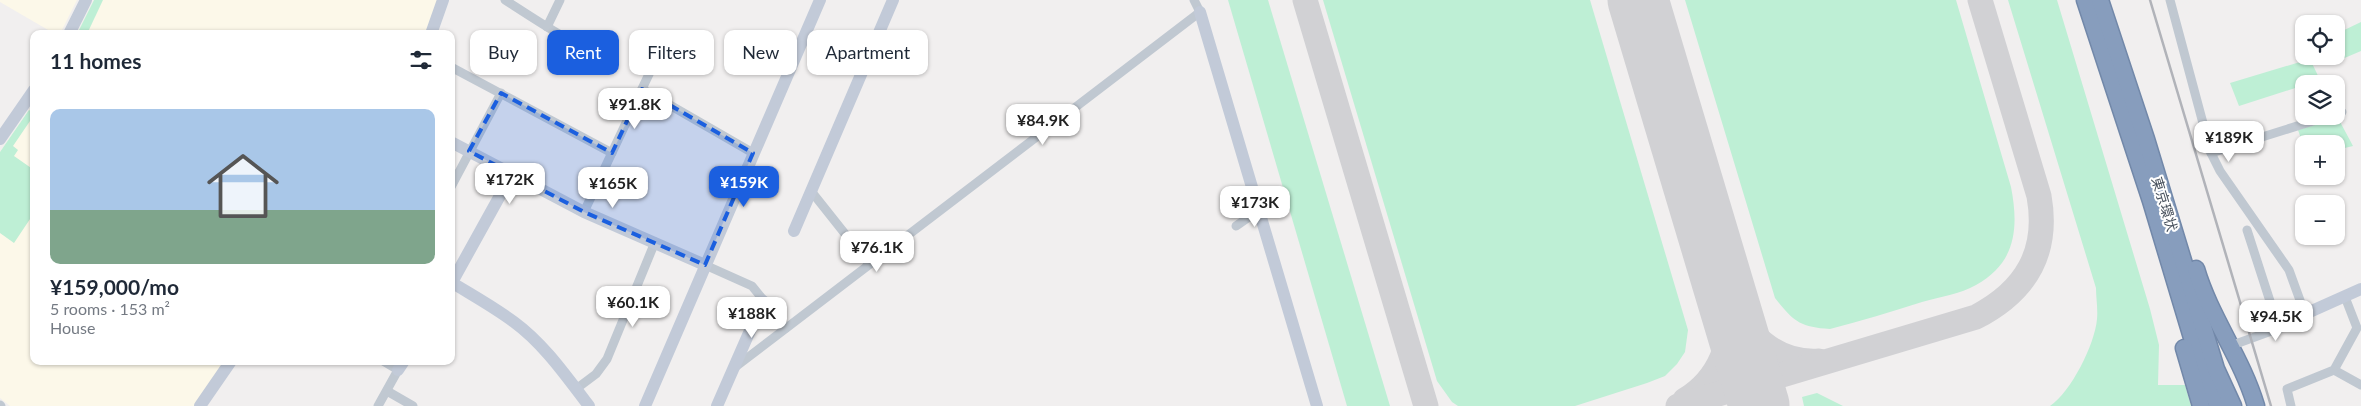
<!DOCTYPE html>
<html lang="en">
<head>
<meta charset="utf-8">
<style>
	body { margin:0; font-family:Lato,"Noto Sans JP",sans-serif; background:#f2f2f3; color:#1f2937; height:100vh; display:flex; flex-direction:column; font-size:19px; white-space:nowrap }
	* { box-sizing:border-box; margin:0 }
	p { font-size:16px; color:#747a83 }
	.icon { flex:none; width:28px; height:28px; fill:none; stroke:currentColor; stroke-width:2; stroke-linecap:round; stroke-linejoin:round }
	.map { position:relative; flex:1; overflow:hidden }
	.panel { position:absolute; left:30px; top:30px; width:425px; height:335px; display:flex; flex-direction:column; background:#fff; border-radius:10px; box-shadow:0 1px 4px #0004 }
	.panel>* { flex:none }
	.hud { position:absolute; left:470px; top:30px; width:475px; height:45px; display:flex; gap:10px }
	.fabs { position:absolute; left:2295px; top:15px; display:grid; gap:10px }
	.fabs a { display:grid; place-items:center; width:50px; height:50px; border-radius:10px; background:#fff; box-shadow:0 1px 4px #0004; font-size:25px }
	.price { position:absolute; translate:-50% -42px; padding:0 11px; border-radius:10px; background:#fff; color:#222; font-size:16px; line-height:32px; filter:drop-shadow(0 1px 2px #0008) }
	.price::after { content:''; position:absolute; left:50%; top:30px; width:15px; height:11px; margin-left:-8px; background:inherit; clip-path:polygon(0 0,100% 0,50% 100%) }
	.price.selected { background:#1b5fdf; color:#fff }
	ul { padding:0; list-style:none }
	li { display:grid; align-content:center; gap:10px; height:265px; padding:0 20px }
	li+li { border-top:1px solid #e0e1e3 }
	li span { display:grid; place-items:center; height:155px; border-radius:10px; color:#555 }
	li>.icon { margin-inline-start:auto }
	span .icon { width:90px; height:90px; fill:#fffc; stroke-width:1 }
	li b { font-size:21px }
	h2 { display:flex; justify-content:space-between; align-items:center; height:60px; padding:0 20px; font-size:21px }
	.pill { padding:0 18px; border-radius:10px; background:#fff; box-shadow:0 1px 4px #0004; font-size:18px; line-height:45px }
	.pill.selected { background:#1b5fdf; color:#fff }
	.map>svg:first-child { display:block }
</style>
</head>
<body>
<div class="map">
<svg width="2361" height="406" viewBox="0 0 2361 406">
	<rect width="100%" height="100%" fill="#f1efef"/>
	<g fill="#fcf8e9">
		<path d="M0 0H77L60 34H55L0 2Z"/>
		<path d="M94 0H438L427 34H77Z"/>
		<path d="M34 103V174L0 152Z"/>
		<path d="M34 213V361H225L194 406H10L0 398V224L17 237Z"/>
	</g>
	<g fill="#beefd5">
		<path d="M94 0H103L87 34H77Z"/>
		<path d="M1228 0H1268L1390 406H1347Z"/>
		<path d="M1323 0H1590L1688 330 1685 352 1677 364 1665 376 1647 383 1575 406H1458L1452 402 1437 381Z"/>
		<path d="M1685 0H1956L2011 187C2019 228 2016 263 1976 285 1961 294 1939 297 1922 302 1891 312 1861 321 1830 329 1800 327 1794 322 1775 298Z"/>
		<path d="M2008 0H2057L2150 309 2159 345 2158 385H2185L2191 406H2050C2071 392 2095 344 2097 319 2098 309 2096 298 2096 288Z"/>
		<path d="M2361 22V51L2328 65 2323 56H2336V34Z"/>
		<path d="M2310 59 2320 80 2239 106 2230 83Z"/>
		<path d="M29 110 34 113V124L30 121 13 146 18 150 14 156 34 170V213L14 243 0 233V152Z"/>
		<path d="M2338 118 2353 146 2336 150V144H2304V147L2298 130Z"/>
		<path d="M1817 393 1843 406H1804L1802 397Z"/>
	</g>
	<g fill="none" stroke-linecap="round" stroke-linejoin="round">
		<g stroke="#d1d1d4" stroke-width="25">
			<path d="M1305 0 1426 406"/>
			<path d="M1727 295C1744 332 1775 364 1819 361"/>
			<path d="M1685 400C1720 379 1734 341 1728 302"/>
			<path d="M1678 406 1976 317C2026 291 2049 252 2039 196L1980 0"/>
		</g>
		<path stroke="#d1d1d4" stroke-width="61" d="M1638 0 1759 405"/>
		<defs>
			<g id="highway">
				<path d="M2085 0 2151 201 2199 361 2218 406"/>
				<path d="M2100 0 2146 139 2216 369 2233 406"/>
				<path d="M2196 269C2210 317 2242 358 2256 406"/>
				<path d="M2184 348 2201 406"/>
			</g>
		</defs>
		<use href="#highway" stroke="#7288a9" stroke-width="19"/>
		<g stroke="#c0c8d1" stroke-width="9">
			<path d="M505 0C536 20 567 41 602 56"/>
			<path d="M1194 0 1200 12"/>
			<path d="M2170 0 2211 153 2220 171 2289 270 2305 314 2299 321 2230 346"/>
			<path d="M547 27 560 0"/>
			<path d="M741 39 791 65"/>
			<path d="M451 67 612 153"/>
			<path d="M642 89 753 153"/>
			<path d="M2336 114 2342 112"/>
			<path d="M2211 153 2329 116"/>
			<path d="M451 187 501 93"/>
			<path d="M811 191 869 264"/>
			<path d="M584 212 666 38"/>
			<path d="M1236 226 1259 210"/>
			<path d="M2247 230 2279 329"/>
			<path d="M705 265 752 286 786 328"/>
			<path d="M734 368 1200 12"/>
			<path d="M2334 370 2361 385"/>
			<path d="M576 389 596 374 607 359 655 242"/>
			<path d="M387 391 413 406"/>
			<path d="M0 405 1 406"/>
			<path d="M378 406 398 370 383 361"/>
			<path d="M2291 406 2287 389 2334 370 2357 328 2345 297"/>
		</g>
		<g stroke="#c2cad8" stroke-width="12">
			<path d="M1200 12 1317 406"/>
			<path d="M69 34 86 0"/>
			<path d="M431 34 443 0"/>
			<path d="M0 139 34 90"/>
			<path d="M451 142 512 174 451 284"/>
			<path d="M512 174 584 212 705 265"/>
			<path d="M794 231 893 0"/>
			<path d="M451 282C472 295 494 307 514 322 544 344 566 376 589 406"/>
			<path d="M2305 314 2361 289"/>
			<path d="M398 370 404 361"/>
			<path d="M200 406 231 361"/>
			<path d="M645 406 820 0"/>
			<path d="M717 406 763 301"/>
		</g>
		<use href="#highway" stroke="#879dbd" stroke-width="16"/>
		<path stroke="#b1b3b9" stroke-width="2.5" d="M2150 0 2271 406"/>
	</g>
	<path fill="#1b5fdf" fill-opacity="0.2" stroke="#1b5fdf" stroke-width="4" stroke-dasharray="10 6" stroke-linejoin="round" d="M642 89 753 153 705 265 584 212 469 151 501 93 612 153Z"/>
	<g text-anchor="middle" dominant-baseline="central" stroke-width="4" stroke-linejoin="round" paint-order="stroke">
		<g font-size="14" fill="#47505c" stroke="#fff">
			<text transform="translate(2165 204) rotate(73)">東京環状</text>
		</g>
	</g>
</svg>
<div class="fabs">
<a><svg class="icon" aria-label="locate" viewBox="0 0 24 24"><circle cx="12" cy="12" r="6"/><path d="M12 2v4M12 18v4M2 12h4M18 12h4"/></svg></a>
<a><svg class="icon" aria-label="layers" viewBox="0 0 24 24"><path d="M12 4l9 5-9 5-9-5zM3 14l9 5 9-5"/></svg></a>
<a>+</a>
<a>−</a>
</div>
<b class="price" style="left:635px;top:130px">¥91.8K</b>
<b class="price" style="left:1043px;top:146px">¥84.9K</b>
<b class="price" style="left:2229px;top:163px">¥189K</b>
<b class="price" style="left:510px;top:205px">¥172K</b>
<b class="price selected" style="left:744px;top:208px">¥159K</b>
<b class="price" style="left:613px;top:209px">¥165K</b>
<b class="price" style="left:1255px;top:228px">¥173K</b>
<b class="price" style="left:877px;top:273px">¥76.1K</b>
<b class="price" style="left:633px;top:328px">¥60.1K</b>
<b class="price" style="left:752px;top:339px">¥188K</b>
<b class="price" style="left:2276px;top:342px">¥94.5K</b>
<div class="hud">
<a class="pill">Buy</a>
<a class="pill selected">Rent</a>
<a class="pill">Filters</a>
<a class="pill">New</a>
<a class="pill">Apartment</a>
</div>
<section class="panel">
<h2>11 homes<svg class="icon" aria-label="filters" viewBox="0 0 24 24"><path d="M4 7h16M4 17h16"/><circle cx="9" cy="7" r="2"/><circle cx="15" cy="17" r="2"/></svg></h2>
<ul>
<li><span style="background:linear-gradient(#a9c7e8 65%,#7fa58c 0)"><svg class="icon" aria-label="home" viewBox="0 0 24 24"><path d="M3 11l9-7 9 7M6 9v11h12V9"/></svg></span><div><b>¥159,000/mo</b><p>5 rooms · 153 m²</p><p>House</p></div></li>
</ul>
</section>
</div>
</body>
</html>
